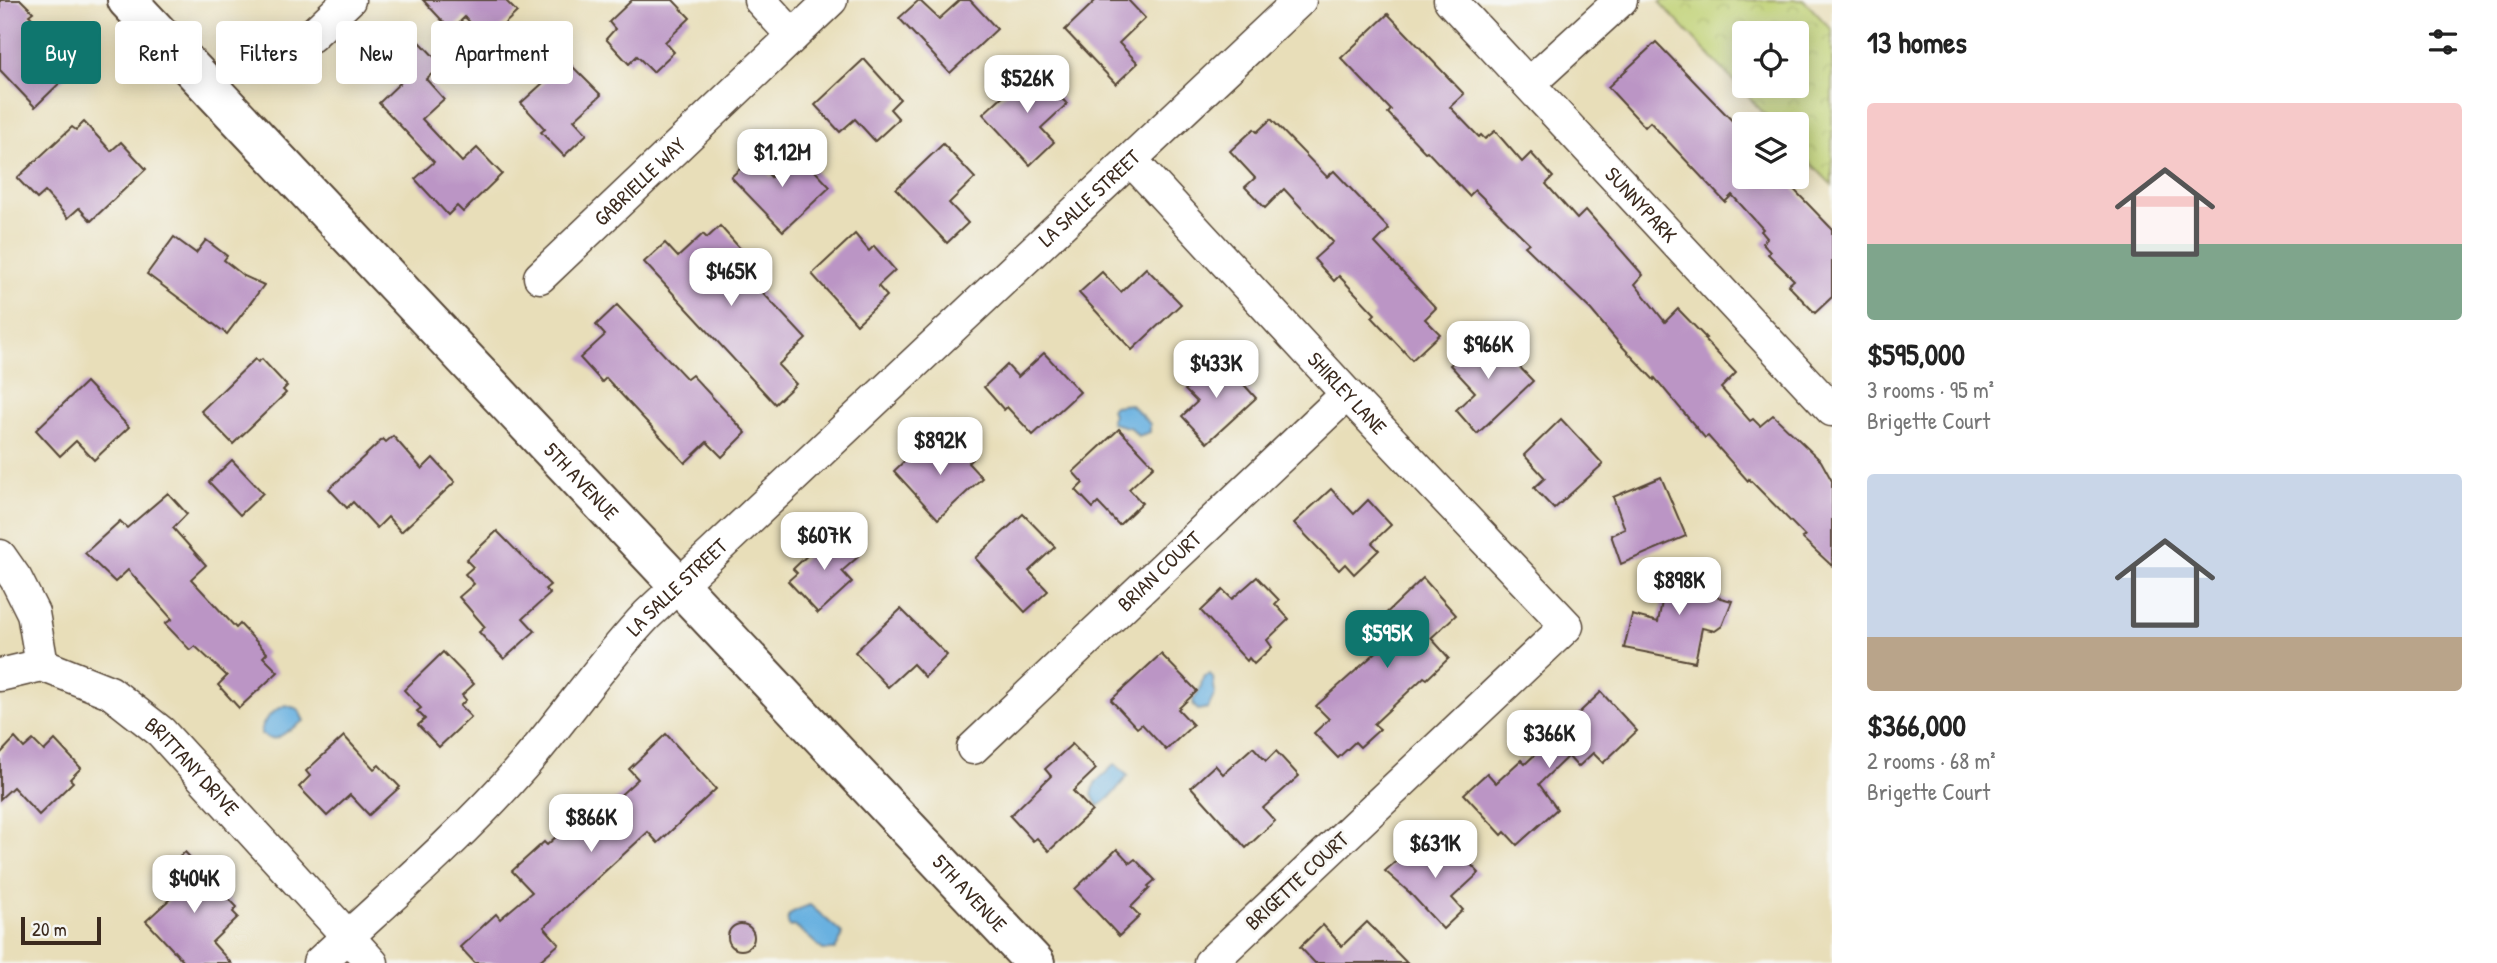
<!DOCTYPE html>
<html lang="en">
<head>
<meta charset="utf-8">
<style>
	:root { --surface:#fff; --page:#f6f6f6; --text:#222; --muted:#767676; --accent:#0f766e }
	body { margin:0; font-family:"Patrick Hand",sans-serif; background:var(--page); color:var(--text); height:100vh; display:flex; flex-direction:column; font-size:26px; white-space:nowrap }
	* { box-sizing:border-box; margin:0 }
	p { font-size:23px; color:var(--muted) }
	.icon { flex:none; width:38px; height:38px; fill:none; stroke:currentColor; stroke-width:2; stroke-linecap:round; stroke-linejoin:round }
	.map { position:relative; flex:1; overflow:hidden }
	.panel { display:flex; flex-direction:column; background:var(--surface); width:665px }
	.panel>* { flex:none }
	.hud { position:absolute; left:21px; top:21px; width:665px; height:63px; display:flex; gap:14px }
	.buttons { position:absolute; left:1732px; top:21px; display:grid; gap:14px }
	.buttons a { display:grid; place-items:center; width:77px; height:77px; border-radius:7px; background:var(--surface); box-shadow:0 4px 18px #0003; font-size:35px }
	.scale { position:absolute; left:21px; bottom:18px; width:80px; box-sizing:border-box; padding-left:7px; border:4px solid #3b2a1e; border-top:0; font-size:19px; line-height:24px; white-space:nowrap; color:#3b2a1e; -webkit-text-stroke:5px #f6f6f2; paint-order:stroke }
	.price { position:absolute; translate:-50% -60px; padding:0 16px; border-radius:14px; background:#fff; color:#222; font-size:23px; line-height:46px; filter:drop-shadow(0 2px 4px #0008) }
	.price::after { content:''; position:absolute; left:50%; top:42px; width:21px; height:16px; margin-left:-10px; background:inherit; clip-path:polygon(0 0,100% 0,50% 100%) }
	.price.current { background:var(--accent); color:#fff }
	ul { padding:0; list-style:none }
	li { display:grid; align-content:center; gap:14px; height:371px; padding:0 35px }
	li span { display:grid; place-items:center; height:217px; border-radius:7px; color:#555 }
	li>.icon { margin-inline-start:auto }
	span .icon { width:126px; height:126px; fill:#fffc; stroke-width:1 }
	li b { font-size:30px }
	h2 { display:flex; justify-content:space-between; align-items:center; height:84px; padding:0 35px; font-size:30px }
	.tag { padding:0 24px; border-radius:7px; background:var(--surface); box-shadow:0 4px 18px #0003; font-size:24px; line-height:63px }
	.tag.current { background:var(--accent); color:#fff }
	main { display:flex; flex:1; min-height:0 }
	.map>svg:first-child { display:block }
	.park { fill:url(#park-crowns); stroke:#7e7e49; stroke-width:2; fill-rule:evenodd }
	.water { fill:#69b1e0; stroke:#526e7f; stroke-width:2 }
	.building { fill:#bb95c5 }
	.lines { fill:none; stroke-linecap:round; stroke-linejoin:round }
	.minor-casing { stroke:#554535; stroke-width:35 }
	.major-casing { stroke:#554535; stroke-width:42 }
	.minor { stroke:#fff; stroke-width:32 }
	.major { stroke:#fff; stroke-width:38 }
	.labels { text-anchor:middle; stroke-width:5; stroke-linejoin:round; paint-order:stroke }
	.street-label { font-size:21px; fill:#3b2a1e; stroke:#f6f6f2 }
</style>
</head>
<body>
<main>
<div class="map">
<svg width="1832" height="963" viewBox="0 0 1832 963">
	<defs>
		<pattern id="park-crowns" width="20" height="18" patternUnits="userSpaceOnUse" patternTransform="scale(1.75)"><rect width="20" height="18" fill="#c0d174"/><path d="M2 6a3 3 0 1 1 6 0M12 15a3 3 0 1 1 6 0" fill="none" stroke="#a6b464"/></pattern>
	</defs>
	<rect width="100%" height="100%" fill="#f6f6f2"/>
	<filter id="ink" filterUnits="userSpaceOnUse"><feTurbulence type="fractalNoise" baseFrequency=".0143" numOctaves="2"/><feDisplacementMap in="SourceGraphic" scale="14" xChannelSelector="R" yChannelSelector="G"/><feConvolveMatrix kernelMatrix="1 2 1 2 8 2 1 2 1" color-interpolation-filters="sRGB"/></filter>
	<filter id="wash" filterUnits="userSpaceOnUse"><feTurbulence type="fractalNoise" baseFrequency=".00686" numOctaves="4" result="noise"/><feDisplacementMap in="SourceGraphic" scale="28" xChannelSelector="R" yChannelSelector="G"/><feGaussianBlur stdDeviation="1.57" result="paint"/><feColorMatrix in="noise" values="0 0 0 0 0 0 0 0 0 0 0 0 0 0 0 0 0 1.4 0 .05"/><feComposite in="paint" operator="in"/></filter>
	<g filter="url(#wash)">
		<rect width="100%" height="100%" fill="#e8deb9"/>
		<path class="park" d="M1663,0H1804L1832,30V185L1797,149V124H1774L1660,3ZM1745,33H1797V86H1745Z"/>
		<g class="water">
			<path d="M1130,404L1150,424V432L1138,436L1131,428L1112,423L1111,419L1113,415L1111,409L1114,406Z"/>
			<path d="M1210,674L1213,678L1215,693L1208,708L1198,710L1194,706L1193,700L1200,690L1203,677Z"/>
			<path d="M286,705L298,709L304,721L277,738L270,739L261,734C261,720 274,710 286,705Z"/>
			<path d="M1115,764L1128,776C1117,787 1112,799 1098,806L1092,795L1095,783Z"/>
			<path d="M810,905L842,933V937L835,950H823C814,942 805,933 794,926L790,927C781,913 799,909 810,905Z"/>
		</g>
		<g id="blocks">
			<g class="building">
				<path d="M0,0H21L33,12L29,15L37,23L36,24L76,67L35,107L0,70Z"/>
				<path d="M423,0H505L517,12L497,31L494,28L484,38L465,17L451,30Z"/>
				<path d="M632,0H673L690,18L665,42L674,52L653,72L637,56L629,64L606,39L615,29L609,22Z"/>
				<path d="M919,0L939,19L960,0H970L997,29L950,73L899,18Z"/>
				<path d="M1096,0H1128L1145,18L1119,43L1138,63L1116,84L1065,30Z"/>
				<path d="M1388,14L1464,94L1450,107L1479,137L1481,135L1485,139L1495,131L1522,162L1531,153L1553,177L1546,184L1577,219L1586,210L1643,275L1635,284L1665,322L1678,309L1706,338L1704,339L1736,373L1721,388L1750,421L1753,419L1760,426L1773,415L1821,461L1832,481V566L1802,538L1805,536L1749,479L1748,481L1708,436L1705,438L1655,378L1654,380L1618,342L1591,310L1525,246L1529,243L1475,190L1469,196L1427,151L1425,152L1388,113L1391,110L1341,58Z"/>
				<path d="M420,42L442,65L426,79L444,99L422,119L462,162L477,148L502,174L463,212L457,206L448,215L415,179L434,162L379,103L402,81L391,69Z"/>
				<path d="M1656,42L1745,134V177H1782L1832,229V297L1815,313L1788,285L1794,280L1768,254L1770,252L1762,243L1767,238L1761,231L1763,229L1732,195L1725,202L1650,122L1645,127L1608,87Z"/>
				<path d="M864,59L900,99L890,109L899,119L875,141L855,119L840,132L815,105Z"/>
				<path d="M567,61L601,95L574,120L587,134L564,156L541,132L545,129L521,103Z"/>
				<path d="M1033,68L1067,104L1041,128L1054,142L1030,165L983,114Z"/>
				<path d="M1271,119L1327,177L1334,171L1389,229L1375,243L1436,308L1425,319L1440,334L1412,360L1372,317L1375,314L1339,276L1334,281L1314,259L1333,242L1284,189L1265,208L1245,187L1255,178L1230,151L1254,129L1257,132Z"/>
				<path d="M84,122L111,151L121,142L146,169L91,221L79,208L68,218L45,192L37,199L17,178L72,127L76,130Z"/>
				<path d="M943,144L975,178L949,203L968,223L947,243L896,189Z"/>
				<path d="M797,152L830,187L783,231L731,177L753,157L771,177Z"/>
				<path d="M720,226L746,255L736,264L806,339L778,365L796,384L775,404L644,262L665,243L678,257L703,234L707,238Z"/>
				<path d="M855,234L869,251L874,246L895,270L878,286L887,296L857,324L812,274Z"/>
				<path d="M174,237L196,253L206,240L227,256L224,260L244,276L264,285L227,334L147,274Z"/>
				<path d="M1146,268L1181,304L1132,350L1079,293L1102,272L1121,292Z"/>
				<path d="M617,305L687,379L692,375L746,433L722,457L707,442L685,463L606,378L602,382L580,358L605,335L596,325Z"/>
				<path d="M1486,332L1533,381L1477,434L1456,410L1475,392L1450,365Z"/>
				<path d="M1044,353L1080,392L1033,435L1007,407L1004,410L984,387L1007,365L1018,377Z"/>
				<path d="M1220,358L1256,398L1207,443L1182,416L1197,402L1185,390Z"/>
				<path d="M255,359L258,362L262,359L287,386L283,390L286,393L233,444L201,411Z"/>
				<path d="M86,382L129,427L94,460L76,441L60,456L36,430Z"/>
				<path d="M1561,419L1603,464L1554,509L1534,488L1545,478L1524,455Z"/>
				<path d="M1119,429L1154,466L1129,489L1142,503L1119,525L1098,503L1093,508L1076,490L1083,483L1073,472Z"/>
				<path d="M393,436L422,469L433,458L455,482L401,532L388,517L377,528L353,502L347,508L329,489L383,439L386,442Z"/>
				<path d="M952,437L972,459L968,463L982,478L938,519L894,471L915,451L924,460L942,443L944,445Z"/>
				<path d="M232,460L263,493L240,515L209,482Z"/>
				<path d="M1661,477L1686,536L1621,564L1611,535L1625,529L1613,497Z"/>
				<path d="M1331,489L1354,514L1368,500L1391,525L1372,543L1379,550L1354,574L1345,564L1339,570L1294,523Z"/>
				<path d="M168,493L187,514L173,528L206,565L191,579L236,628L240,624L267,653L263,657L278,672L239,708L218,685L227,676L195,646L190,650L165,624L172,619L128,570L115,582L85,553L120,521L127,528Z"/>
				<path d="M1023,514L1055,547L1029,571L1048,591L1025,612L975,558Z"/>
				<path d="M497,531L550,585L545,589L550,594L523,618L535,631L504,659L479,632L485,627L459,597L474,584L465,574L473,567L466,560Z"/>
				<path d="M833,531L858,557L842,571L852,582L818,613L788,581L797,573L793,569Z"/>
				<path d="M1670,562L1708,573L1705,594L1732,601L1722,626L1715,631L1702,628L1695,662L1624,648L1632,615L1658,622Z"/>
				<path d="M1257,577L1279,600L1275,604L1289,619L1267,640L1272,647L1254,664L1249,658L1247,661L1201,611L1223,590L1232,599Z"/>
				<path d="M1423,578L1456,615L1431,638L1449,658L1427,679L1424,677L1374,724L1380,729L1360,747L1355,742L1338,758L1314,733L1329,719L1316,706L1390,640L1375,624Z"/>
				<path d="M901,609L947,655L925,677L913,664L888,687L855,652Z"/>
				<path d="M443,652L474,684L462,695L466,700L460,706L471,717L439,747L418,725L425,719L417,711L421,708L404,690Z"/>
				<path d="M1161,654L1197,691L1178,709L1193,725L1166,750L1142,724L1137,728L1111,700Z"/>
				<path d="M1601,692L1637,731L1603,763L1593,753L1578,767L1568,756L1539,784L1557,809L1517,845L1505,832L1502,835L1464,794L1487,773L1496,783L1521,760L1525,764Z"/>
				<path d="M666,734L716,789L658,843L648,832L544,927L559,944L537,963H475L460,947L496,914L500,919L532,892L512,871L544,842L547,845L584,811L593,820L638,779L629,769Z"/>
				<path d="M344,736L374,769L379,765L400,787L369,815L350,795L327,816L299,787L310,776L306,771Z"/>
				<path d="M15,738L24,748L33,740L44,751L55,740L81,768L70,779L73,782L39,815L13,787L0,799V754Z"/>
				<path d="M1072,744L1096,769L1073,791L1092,811L1049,851L1037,838L1033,841L1010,816L1051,776L1045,769Z"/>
				<path d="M1253,747L1266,761L1276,751L1299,776L1263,808L1275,821L1246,848L1191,787L1215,765L1223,774Z"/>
				<path d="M1447,839L1479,873L1452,898L1463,910L1443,929L1410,893L1385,871L1410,849L1422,862Z"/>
				<path d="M1117,849L1130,863L1135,859L1155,880L1148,886L1150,888L1131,907L1140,916L1119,936L1075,889Z"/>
				<path d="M185,852L237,907L233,912L238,917L212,942L231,963H185L146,921L183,887L166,869Z"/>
				<path d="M1367,922L1407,963H1315L1300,947L1323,925L1342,946Z"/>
				<circle cx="741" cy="937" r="13"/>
			</g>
		</g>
	</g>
	<g filter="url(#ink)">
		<use href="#blocks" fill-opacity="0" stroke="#554535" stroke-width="2"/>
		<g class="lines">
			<g class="minor-casing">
				<g id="minor">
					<path d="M760,0L793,36"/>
					<path id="s1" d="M1450,0L1832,410"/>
					<path d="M311,36L349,0"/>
					<path d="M1529,84L1621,0"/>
					<path id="s2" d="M1131,160L1347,394L1567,626L1210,963"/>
					<path id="s3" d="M540,277L831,0"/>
					<path id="s4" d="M0,556L16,579L33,613L42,665L110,692L161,732L372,963"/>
					<path d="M0,675L42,665"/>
					<path id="s5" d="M973,748L1347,394"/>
					<path id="s6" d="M319,963C388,899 460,838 522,767C565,718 601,663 647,615L1300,0"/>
				</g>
			</g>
			<g class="major-casing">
				<g id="major">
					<path id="s7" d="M127,0L1035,963"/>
				</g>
			</g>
			<use href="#minor" class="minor"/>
			<use href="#major" class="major"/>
		</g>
	</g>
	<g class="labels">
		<g class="street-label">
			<text dy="7" stroke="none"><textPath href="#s3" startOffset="138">GABRIELLE WAY</textPath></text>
			<text dy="7" stroke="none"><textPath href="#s6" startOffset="1087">LA SALLE STREET</textPath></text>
			<text dy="7" stroke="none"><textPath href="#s1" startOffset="280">SUNNYPARK</textPath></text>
			<text dy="7" stroke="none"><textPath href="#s2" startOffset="318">SHIRLEY LANE</textPath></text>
			<text dy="7" stroke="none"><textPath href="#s7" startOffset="662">5TH AVENUE</textPath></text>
			<text dy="7" stroke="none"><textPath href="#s5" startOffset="257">BRIAN COURT</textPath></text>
			<text dy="7" stroke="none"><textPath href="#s6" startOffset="520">LA SALLE STREET</textPath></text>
			<text dy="7" stroke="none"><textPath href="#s4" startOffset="303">BRITTANY DRIVE</textPath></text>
			<text transform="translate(1297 881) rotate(-43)" y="7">BRIGETTE COURT</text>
			<text dy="7" stroke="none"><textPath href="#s7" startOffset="1228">5TH AVENUE</textPath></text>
		</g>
	</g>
</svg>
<div class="buttons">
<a><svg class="icon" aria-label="locate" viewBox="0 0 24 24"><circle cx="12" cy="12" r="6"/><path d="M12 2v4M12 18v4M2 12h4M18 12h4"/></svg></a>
<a><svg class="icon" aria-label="layers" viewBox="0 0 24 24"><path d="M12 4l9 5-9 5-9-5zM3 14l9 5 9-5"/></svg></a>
</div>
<div class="scale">20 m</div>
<b class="price" style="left:1027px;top:115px">$526K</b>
<b class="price" style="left:782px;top:189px">$1.12M</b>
<b class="price" style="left:731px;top:308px">$465K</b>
<b class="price" style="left:1488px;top:381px">$966K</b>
<b class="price" style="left:1216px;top:400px">$433K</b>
<b class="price" style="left:940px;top:477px">$892K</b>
<b class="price" style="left:824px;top:572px">$607K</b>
<b class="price" style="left:1679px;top:617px">$898K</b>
<b class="price current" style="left:1387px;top:670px">$595K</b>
<b class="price" style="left:1549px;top:770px">$366K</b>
<b class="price" style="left:591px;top:854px">$866K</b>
<b class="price" style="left:1435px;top:880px">$631K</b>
<b class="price" style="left:194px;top:915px">$404K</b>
<div class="hud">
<a class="tag current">Buy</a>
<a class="tag">Rent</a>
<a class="tag">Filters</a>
<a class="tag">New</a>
<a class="tag">Apartment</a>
</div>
</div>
<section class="panel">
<h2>13 homes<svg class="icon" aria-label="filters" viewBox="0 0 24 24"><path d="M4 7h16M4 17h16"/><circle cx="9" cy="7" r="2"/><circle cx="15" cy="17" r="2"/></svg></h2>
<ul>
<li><span style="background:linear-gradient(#f6c9c9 65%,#7fa58c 0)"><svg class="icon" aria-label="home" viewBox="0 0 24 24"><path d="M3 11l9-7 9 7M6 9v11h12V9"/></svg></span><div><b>$595,000</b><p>3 rooms · 95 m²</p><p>Brigette Court</p></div></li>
<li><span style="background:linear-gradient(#c9d6e8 75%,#b9a48a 0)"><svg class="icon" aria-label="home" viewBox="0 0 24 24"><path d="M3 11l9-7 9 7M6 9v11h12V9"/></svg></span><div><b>$366,000</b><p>2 rooms · 68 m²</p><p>Brigette Court</p></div></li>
</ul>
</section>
</main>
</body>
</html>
